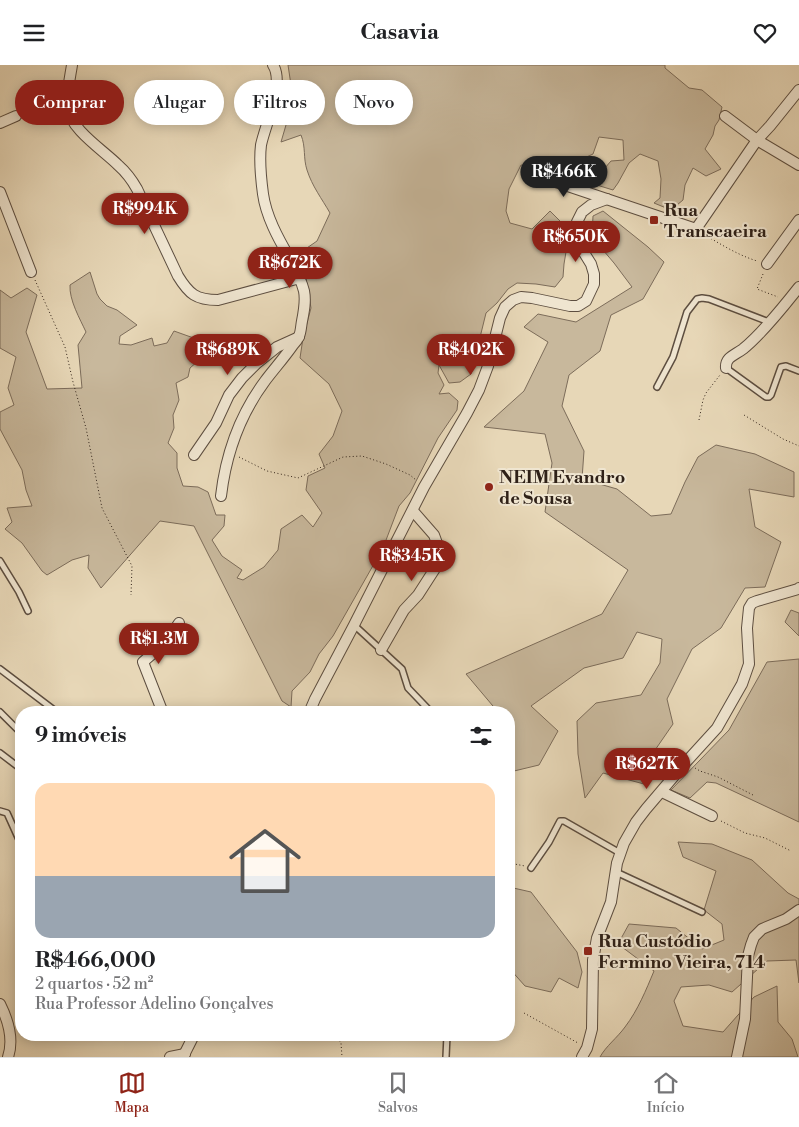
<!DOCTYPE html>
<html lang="pt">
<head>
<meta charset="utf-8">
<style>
	:root { --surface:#fff; --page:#f2f2f2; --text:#202124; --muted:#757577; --line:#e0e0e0; --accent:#8f2418 }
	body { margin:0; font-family:"Libre Bodoni",serif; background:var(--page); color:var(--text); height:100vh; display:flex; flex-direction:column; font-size:19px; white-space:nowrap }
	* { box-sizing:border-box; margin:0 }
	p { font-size:16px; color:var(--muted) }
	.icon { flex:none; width:28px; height:28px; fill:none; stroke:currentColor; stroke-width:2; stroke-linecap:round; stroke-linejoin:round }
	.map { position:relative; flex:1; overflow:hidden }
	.sheet { position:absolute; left:15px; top:641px; width:500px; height:335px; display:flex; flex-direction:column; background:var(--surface); border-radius:20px; box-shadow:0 2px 12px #0003 }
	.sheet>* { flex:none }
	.guide { position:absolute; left:15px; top:15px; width:500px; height:45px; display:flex; gap:10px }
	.price { position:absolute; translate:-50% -42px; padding:0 11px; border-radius:18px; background:var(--accent); color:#fff; font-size:16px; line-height:32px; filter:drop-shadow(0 1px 2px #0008) }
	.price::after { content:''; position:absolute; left:50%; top:30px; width:15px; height:11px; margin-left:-8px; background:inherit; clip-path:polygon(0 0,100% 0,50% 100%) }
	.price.selected { background:#222; color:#fff }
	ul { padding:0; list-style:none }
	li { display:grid; align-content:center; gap:10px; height:265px; padding:0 20px }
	li span { display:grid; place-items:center; height:155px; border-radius:15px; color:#555 }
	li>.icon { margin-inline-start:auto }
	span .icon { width:90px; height:90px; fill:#fffc; stroke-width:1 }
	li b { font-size:21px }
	h2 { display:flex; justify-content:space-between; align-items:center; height:60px; padding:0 20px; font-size:21px }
	.tag { padding:0 18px; border-radius:22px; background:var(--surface); box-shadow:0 2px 12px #0003; font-size:18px; line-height:45px }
	.tag.selected { background:var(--accent); color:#fff }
	header { display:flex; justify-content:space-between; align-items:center; height:65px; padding:0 20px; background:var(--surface); font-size:22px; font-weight:700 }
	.menu { display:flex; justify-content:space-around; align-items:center; height:70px; border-top:1px solid var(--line); background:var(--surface); font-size:14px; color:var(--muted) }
	.menu a { display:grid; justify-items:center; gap:2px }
	.menu .selected { color:var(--accent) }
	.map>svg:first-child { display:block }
	.green { fill:#c8b89c; stroke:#7c6c5a }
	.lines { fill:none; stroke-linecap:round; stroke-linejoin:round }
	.lane-casing { stroke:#5d4e40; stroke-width:8 }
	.street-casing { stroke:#5d4e40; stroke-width:12 }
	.path { stroke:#2f2118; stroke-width:1; stroke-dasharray:1 2.5; stroke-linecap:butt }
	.lane { stroke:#efe5d0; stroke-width:5 }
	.street { stroke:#efe5d0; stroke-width:10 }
	.poi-dot { fill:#8f2418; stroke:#efe5d0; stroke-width:2 }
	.labels { text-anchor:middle; stroke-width:4; stroke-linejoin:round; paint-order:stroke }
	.poi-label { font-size:18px; font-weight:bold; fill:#2f2118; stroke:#efe5d0; text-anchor:start }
</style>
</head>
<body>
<header><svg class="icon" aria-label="menu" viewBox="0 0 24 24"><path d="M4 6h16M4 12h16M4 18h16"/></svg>Casavia<svg class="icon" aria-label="heart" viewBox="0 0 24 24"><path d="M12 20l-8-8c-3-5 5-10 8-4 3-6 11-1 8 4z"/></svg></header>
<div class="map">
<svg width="799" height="992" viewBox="0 0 799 992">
	<rect width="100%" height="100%" fill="#e7d7b7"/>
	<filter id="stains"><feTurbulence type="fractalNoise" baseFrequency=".004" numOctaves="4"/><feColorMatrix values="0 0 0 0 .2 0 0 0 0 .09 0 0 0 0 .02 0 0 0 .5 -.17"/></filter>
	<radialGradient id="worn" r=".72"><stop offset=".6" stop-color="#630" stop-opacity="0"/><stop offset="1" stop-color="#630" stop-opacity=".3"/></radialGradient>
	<g class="green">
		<path d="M288,0H665V3L689,23L702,25L722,42L719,55L715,61L713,70L705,84L721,104L706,111L693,103L685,120L683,135L671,145L654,138L660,133L661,114L658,96L640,89L629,98L618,118L613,125L587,117L584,111L597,112L611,96L624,95L623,75L599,72L593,89L578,96L574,110L521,100L509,124L506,146L510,158L532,164L550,146L561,157L568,175L564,199L563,212L555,222L536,219L517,218L508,224L497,238L486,248L471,309L460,317L449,318L439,300L438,308L444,320L439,329L449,328L458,336L457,345L438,373L410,428L399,441L383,483L333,571L319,589L310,607L292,626L291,642L282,636L194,461L160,456L101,523L88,503L89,490L72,495L47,510L42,506L22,478L5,464L12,457L7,443L32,441L26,425L22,405L0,364V347L14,340L8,323L16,292L0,283V225L11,233L27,223L37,230L26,267L47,324L82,323L78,280L86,267C80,254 69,235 70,220L90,207L97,229L100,234L107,241L117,245L137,260L120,271L119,279L131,280L152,273L154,281L167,278L174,266L202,276L198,296L190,303L188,312L176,318L179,335L173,350L174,363L168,378L177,388V403L183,421L198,422L208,427L216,450H225L224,461L212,475L222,491L242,505L237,513L243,515L264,502L278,485L281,464L302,450L313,462L322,448L306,425L308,411L325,403L319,389L333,371L342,346L329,319L300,293L303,273L311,243L305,207L304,185L317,176L330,148C322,134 312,121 307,105C303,93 306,82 301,70L281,77L291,43V20Z"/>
		<path d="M603,146L648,182L664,197L643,234L611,250L600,286L569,310L562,341L584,386L582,414L617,424L651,451L671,449L685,417L698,392L716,380L755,389L794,407V432L749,424L755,462L781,477L765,522L745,523L721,563L692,584L667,634L673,659L653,688L626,685L636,707L644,719L603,708L585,733L578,689L577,656L596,638L641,630L660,598L662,574L637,567L623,593L584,603L531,641L558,666L539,700L514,706L509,703V648L498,647L466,609L602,549L628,505L545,447L552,398L545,369L484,362L524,326L548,277L524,262L538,249L576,257L632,222L614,198L592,172L593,151Z"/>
		<path d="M791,545L799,548V571L785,557Z"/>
		<path d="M799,594V757L716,718L707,717L690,733L671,725L729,665L767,597Z"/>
		<path d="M678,777L712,779L752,795L788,828L799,834V918L796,895L767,896L732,927L709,920L681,922L674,936L683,961L723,967L754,932L777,921L778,957L792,974L798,992H600C606,981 617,973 625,962C638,945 646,925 654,906L618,879L629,859L676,863L702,884L724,875L722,859L704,845L716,806L683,792Z"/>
		<path d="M509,822L531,827L577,887L582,907L578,923L559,913L551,927L525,921L509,903Z"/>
	</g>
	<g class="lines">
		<g class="lane-casing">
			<g id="lane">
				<path d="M726,303L766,332H769L771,330L781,302L786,301L799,306"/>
				<path d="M657,322L673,292L687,247L697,234L702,233L709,234L769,257"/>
				<path d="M0,496L19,527L28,546"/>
				<path d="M354,560L402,604L408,623L432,648"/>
				<path d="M0,604L58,648"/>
				<path d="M0,647L21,668"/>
				<path d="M0,688L21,704"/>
				<path d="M0,746L7,748L21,779"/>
				<path d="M531,803L549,777L560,756H564L620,788"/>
				<path d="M616,807L702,847"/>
				<path d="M446,992L447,970"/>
			</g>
		</g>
		<g class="street-casing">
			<g id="street">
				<path d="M72,0C70,13 66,29 68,43C70,64 103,85 118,100C126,107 132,115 137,124L178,211C189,229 196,235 218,235L300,213"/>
				<path d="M725,51L757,75L799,100"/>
				<path d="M0,58L16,51"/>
				<path d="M529,108L696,164L757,75L770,61L799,25"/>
				<path d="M0,127L31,207"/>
				<path d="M767,199L799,155"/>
				<path d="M726,303C725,292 735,290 743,284C762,269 784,241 799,222"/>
				<path d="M194,390L216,358L229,330L242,313L257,298L277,282L299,272"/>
				<path d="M221,431C226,388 239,351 265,316C274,304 284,293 293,280C295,278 298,274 299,271C301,267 301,261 302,256C304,246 306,236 304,226C301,214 295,203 289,192C278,173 266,151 263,129C261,114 259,96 261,80C265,60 285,18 273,0"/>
				<path d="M381,585L404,545L418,530L436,502L438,493V481L434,470L413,446"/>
				<path d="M163,648L143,597L167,576L179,558"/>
				<path d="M309,648L315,634L354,560L424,422L467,348L479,325L488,301L500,253L505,242L513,235L521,232L532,233L570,241H578L586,236L594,219V209L591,199L578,178L575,168L577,157L582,147L591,140L607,134"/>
				<path d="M662,727L712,751"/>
				<path d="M0,939C8,955 14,974 8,992"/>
				<path d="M170,992L185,989"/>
				<path d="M183,992L194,970"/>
				<path d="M582,992L587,983L592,964L593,895L597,873L611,837L617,798L624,778L636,757L646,744L686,697L717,663L742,619L749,599L747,563L749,543L752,538L757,536L798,524L799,523"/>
				<path d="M737,992L745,954L748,891L751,880L754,872L762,864L786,854L799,845"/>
			</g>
		</g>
		<g class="path">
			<path d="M705,170C722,180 738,190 757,196"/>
			<path d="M763,209L757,224L778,232"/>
			<path d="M35,215L65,282L73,317L86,363L102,443L132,501L131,530"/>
			<path d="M744,350L783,374L799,381"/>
			<path d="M699,355L703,335L706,328L720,310"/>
			<path d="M239,392L267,406L298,413L343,392L362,391L386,399L410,410L416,415"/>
			<path d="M695,703L700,706L718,712L753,730"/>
			<path d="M721,756L745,768L765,773L791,786"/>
			<path d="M509,798L525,801"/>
			<path d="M524,948L578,978"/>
			<path d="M335,970L341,978L342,992"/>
		</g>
		<use href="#lane" class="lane"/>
		<use href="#street" class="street"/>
	</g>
	<g class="poi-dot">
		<rect x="649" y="150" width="10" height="10" rx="2.5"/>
		<circle cx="489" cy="422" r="5"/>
		<rect x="583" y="881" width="10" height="10" rx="2.5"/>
	</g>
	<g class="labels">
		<g class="poi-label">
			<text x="664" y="151">Rua<tspan x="664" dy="21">Transcaeira</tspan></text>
			<text x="499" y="418">NEIM Evandro<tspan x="499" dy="21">de Sousa</tspan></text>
			<text x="598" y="882">Rua Custódio<tspan x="598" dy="21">Fermino Vieira, 714</tspan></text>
		</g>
	</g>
	<rect width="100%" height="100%" filter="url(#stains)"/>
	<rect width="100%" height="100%" fill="url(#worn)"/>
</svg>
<b class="price selected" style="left:564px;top:133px">R$466K</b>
<b class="price" style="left:145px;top:170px">R$994K</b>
<b class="price" style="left:576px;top:198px">R$650K</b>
<b class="price" style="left:290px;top:224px">R$672K</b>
<b class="price" style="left:228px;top:311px">R$689K</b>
<b class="price" style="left:471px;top:311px">R$402K</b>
<b class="price" style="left:412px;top:517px">R$345K</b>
<b class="price" style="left:159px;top:600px">R$1.3M</b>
<b class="price" style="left:647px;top:725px">R$627K</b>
<div class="guide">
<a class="tag selected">Comprar</a>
<a class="tag">Alugar</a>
<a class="tag">Filtros</a>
<a class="tag">Novo</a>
</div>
<section class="sheet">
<h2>9 imóveis<svg class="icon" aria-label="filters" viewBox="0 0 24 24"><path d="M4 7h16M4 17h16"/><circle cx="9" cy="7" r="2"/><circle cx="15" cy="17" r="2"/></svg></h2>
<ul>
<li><span style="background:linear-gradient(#ffd9b3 60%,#9aa5b1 0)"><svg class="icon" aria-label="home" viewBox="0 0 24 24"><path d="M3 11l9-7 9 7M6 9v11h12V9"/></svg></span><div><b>R$466,000</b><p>2 quartos · 52 m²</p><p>Rua Professor Adelino Gonçalves</p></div></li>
</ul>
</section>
</div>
<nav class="menu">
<a class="selected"><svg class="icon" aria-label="map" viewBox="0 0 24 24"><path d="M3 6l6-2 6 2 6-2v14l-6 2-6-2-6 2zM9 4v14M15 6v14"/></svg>Mapa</a>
<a><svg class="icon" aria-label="saved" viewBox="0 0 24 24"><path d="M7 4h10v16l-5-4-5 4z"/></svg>Salvos</a>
<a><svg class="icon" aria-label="home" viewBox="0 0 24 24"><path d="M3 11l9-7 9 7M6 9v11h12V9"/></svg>Início</a>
</nav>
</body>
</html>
